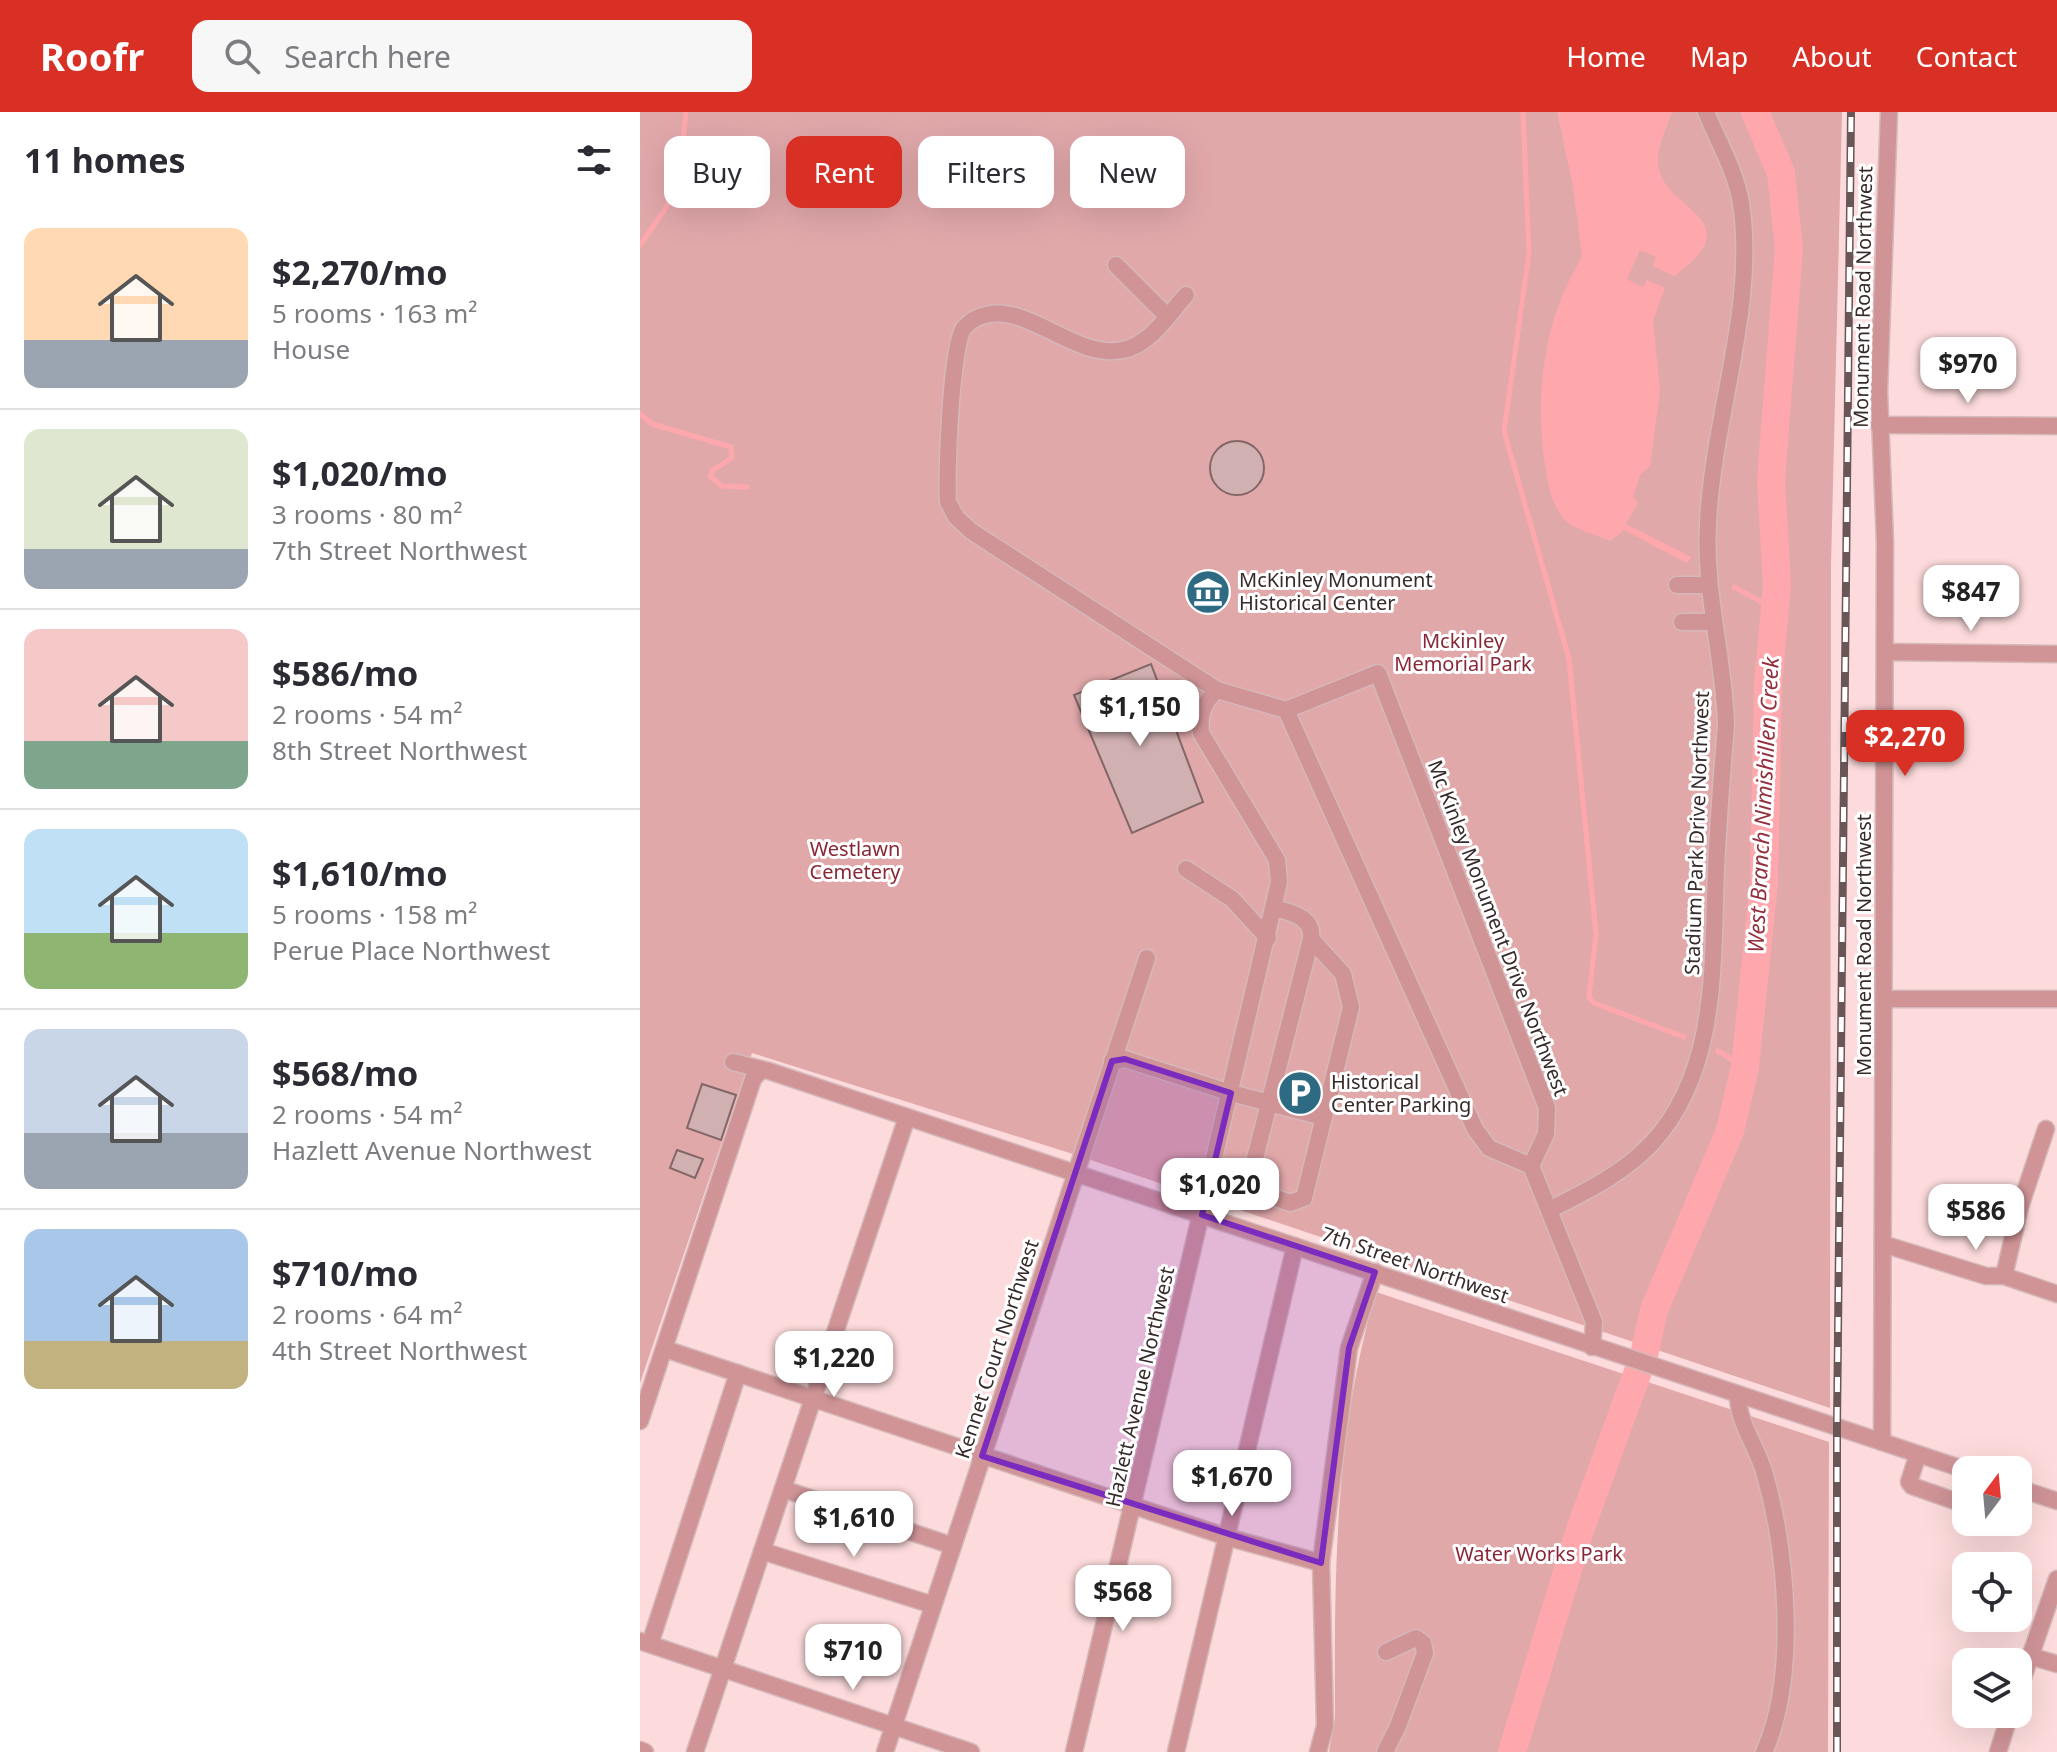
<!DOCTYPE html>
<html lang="en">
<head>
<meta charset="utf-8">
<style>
	:root { --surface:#fff; --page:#f7f7f7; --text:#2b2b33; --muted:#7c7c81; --line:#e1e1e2; --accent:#d93025 }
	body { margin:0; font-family:"Noto Sans",sans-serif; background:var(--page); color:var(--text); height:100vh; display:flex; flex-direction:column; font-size:30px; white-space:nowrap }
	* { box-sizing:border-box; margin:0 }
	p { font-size:26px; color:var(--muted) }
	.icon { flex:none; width:44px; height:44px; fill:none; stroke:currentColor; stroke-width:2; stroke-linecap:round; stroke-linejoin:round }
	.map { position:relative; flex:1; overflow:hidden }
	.drawer { display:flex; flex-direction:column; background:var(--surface); width:640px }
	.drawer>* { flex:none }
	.top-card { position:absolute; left:24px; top:24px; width:760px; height:72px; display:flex; gap:16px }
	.needle { width:52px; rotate:16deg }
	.fabs { position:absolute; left:1312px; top:1344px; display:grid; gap:16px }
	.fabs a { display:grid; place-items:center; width:80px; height:80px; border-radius:16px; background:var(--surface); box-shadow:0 8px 32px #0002; font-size:40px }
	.price { position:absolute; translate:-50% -68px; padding:0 18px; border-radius:16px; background:#fff; color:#222; font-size:26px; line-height:52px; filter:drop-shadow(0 2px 4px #0008) }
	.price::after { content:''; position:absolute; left:50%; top:48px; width:24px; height:18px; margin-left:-12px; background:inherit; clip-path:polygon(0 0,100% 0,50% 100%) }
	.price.selected { background:var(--accent); color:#fff }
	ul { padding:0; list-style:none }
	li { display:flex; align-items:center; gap:24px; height:200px; padding:0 24px }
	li+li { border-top:2px solid var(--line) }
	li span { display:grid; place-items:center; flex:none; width:224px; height:160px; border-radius:16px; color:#555 }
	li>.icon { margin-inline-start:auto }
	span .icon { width:96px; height:96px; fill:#fffc; stroke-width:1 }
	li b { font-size:34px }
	h2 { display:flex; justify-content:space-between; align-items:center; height:96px; padding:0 24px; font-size:34px }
	.tag { padding:0 28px; border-radius:16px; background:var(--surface); box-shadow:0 8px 32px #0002; font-size:28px; line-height:72px }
	.tag.selected { background:var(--accent); color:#fff }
	header { display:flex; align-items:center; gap:48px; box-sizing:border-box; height:112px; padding:0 40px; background:var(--accent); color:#fff }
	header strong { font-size:38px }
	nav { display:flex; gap:44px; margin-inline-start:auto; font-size:28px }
	.search { width:560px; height:72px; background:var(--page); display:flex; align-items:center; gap:20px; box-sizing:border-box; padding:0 28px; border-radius:16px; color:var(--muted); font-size:30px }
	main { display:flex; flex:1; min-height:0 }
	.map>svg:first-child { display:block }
	.green { fill:#e1a8aa }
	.water { fill:#fea8ad }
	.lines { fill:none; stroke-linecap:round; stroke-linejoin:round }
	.stream { stroke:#fea8ad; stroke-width:5 }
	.river { stroke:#fea8ad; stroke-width:28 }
	.building { fill:#d1b0b1; stroke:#836667; stroke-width:2 }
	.minor-casing { stroke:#d5b8b9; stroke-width:19 }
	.minor { stroke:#d09497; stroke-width:16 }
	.rail-casing { stroke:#695758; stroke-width:8 }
	.rail { stroke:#fff; stroke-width:5; stroke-dasharray:15; stroke-linecap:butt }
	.marked { fill:#7b2cbf; fill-opacity:0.2; stroke:#7b2cbf; stroke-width:6; stroke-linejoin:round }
	.labels { text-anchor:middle; stroke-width:6; stroke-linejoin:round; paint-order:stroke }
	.street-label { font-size:20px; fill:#372a2b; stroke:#fff }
	.poi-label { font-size:20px; fill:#372a2b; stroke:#fff; text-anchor:start }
	.park-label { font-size:20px; fill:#892736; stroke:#fff }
	.water-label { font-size:22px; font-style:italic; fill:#92303e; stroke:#fff }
</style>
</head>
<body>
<header>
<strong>Roofr</strong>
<div class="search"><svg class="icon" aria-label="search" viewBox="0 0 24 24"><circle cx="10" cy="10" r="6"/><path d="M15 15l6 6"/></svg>Search here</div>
<nav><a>Home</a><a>Map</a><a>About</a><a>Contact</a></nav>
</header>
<main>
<section class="drawer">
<h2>11 homes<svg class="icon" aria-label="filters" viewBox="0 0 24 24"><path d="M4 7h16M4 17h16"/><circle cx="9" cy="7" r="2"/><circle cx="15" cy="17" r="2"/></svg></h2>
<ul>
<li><span style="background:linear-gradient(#ffd9b3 70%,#9aa5b1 0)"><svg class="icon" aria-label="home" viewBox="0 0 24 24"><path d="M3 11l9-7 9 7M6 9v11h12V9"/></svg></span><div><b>$2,270/mo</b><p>5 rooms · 163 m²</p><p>House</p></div></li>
<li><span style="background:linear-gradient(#dfe7d0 75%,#9aa5b1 0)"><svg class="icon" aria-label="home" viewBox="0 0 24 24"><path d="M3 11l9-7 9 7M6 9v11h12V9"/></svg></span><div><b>$1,020/mo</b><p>3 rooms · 80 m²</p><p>7th Street Northwest</p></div></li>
<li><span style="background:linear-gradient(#f6c9c9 70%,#7fa58c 0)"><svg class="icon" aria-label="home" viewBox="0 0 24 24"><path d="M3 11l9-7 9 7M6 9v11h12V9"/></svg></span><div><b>$586/mo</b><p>2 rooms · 54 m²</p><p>8th Street Northwest</p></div></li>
<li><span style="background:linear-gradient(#bfe0f5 65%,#8fb573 0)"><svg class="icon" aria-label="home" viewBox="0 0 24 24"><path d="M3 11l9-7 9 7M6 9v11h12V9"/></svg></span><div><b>$1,610/mo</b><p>5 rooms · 158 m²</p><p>Perue Place Northwest</p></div></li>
<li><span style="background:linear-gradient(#c9d6e8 65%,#9aa5b1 0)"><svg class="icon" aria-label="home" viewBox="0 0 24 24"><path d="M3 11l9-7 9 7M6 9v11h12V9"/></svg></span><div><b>$568/mo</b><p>2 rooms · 54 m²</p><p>Hazlett Avenue Northwest</p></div></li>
<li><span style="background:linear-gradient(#a9c7e8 70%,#c2b280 0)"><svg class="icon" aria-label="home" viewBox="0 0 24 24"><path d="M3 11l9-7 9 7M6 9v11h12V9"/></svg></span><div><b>$710/mo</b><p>2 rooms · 64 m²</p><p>4th Street Northwest</p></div></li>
</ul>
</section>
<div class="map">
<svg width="1417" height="1640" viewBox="0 0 1417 1640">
	<rect width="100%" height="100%" fill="#fddbdc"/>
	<g class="green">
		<path d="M0,0H1202L1191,455L1190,1296L436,1043L112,941L0,1271Z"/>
		<path d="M736,1180L1189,1330L1188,1640H689L695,1605C694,1461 695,1319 736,1180Z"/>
	</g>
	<path class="water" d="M917,0H1032C1026,19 1013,40 1020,61C1032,99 1110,110 1034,164L1013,154L1016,145L1000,138L987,167L1003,175L1007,168L1025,176L1013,209L1020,279L1010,354L1000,363L993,385L998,391L986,412L1051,445L1047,451L984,418L970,429C958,423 933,417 925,408C911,392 907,369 904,346C895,278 905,205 942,145L933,74Z"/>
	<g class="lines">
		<g class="stream">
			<path d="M883,0L889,141L864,319L929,547L956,822L949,885L954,891L1044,925"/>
			<path d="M0,133L24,99L38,69L46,0"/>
			<path d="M0,302L12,312L91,335L92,346L73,358L70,364L82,374L107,375"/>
			<path d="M1094,475L1135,497"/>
			<path d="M1078,939L1105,955"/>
		</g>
		<path class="river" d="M872,1640L941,1415L1004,1243L1014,1198L1090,1019L1105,955L1124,770L1128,573L1137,473L1131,368L1149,136L1141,61L1115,0"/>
	</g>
	<g class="building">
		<circle cx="597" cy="356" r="27"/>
		<path d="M511,552L563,690L492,721L434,583Z"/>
		<path d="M62,972L96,983L81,1028L47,1016Z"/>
		<path d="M37,1038L63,1047L55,1066L30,1056Z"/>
	</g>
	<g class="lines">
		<g class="minor-casing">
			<g id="minor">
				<path d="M476,153L527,204"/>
				<path d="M546,183C529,202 510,233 483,238C446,246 409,213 375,204C358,199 336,201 324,216C311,232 306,364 308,390L316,405L331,419L577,578"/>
				<path d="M1239,313L1417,314"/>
				<path d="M1037,473H1069"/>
				<path d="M1042,510H1074"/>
				<path d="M1245,540L1417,542"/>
				<path d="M738,561L907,996L906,1022L891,1054L849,1036L835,1017L646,598Z"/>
				<path d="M546,757L592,787L628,826"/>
				<path d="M633,796L639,770L637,748L561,621C559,602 563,591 577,578L646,598"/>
				<path d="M1244,887H1417"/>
				<path d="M472,949L485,947L591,981L683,1005"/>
				<path d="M93,950L129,959L1326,1358"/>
				<path d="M891,1054L954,1210L952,1235"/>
				<path d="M911,1097C947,1079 984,1061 1012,1031C1079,958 1072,851 1076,759C1078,710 1082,661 1086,613C1084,545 1064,480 1068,413C1072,308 1117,195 1101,91C1096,60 1078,29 1066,0"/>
				<path d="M1243,1132L1346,1164H1364L1417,1182"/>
				<path d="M1364,1164L1380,1095L1406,1017"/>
				<path d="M25,1237L587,1425L681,1451"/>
				<path d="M1098,1283C1098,1313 1118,1335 1125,1363C1147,1441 1158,1565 1124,1640"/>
				<path d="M0,1309L113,967L120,959"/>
				<path d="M1242,1330L1245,431L1239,279L1249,0"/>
				<path d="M1278,1342L1269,1370L1272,1374L1315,1389L1320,1386L1326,1368"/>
				<path d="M1378,1376L1417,1389"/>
				<path d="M143,1377L313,1434"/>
				<path d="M122,1439L293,1493"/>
				<path d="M0,1529L331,1640"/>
				<path d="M10,1532L98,1261"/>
				<path d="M1390,1544L1417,1552"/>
				<path d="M1378,1580L1417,1467"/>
				<path d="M0,1638L5,1640"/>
				<path d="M55,1640L267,1005"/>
				<path d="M245,1640L507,846"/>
				<path d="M434,1640L633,796C651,800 674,805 671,827L703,862L711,895L664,1086L650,1091L614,1078L610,1066L671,827"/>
				<path d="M536,1640L655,1134"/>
				<path d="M678,1640L685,1614L681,1451L709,1236L735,1160"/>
				<path d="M745,1640L758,1614L785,1541L783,1531L776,1526L746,1540"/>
				<path d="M1358,1640L1370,1602"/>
			</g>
		</g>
		<use href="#minor" class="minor"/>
		<g class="rail-casing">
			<path id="rail" d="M1197,1640V1315L1211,0"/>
		</g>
		<use href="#rail" class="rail"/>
	</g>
	<path class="marked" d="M485,947L591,981L562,1103L735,1160L709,1236L681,1451L342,1344L472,949Z"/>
	<defs>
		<g id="museum-disc" transform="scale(2.3)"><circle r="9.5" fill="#2e6b82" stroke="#fff"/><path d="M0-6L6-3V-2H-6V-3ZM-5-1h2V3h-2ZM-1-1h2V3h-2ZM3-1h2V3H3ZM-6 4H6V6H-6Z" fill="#fff"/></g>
		<g id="parking-disc" transform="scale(2.3)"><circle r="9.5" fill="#2e6b82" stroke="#fff"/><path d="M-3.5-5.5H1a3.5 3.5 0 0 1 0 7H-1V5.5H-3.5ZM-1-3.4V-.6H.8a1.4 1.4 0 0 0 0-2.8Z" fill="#fff"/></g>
	</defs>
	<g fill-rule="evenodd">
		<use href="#museum-disc" x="568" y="480"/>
		<use href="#parking-disc" x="660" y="981"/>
	</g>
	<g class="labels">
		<g class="street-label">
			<text transform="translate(1223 185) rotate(-89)" y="7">Monument Road Northwest</text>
			<text transform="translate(1057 721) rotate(-88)" y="7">Stadium Park Drive Northwest</text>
			<text transform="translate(858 816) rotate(69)" y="7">Mc Kinley Monument Drive Northwest</text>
			<text transform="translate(1224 833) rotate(-90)" y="7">Monument Road Northwest</text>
			<text transform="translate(775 1153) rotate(19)" y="7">7th Street Northwest</text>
			<text transform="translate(357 1237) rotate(-72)" y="7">Kennet Court Northwest</text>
			<text transform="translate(500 1275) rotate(-77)" y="7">Hazlett Avenue Northwest</text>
		</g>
		<g class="poi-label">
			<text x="599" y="475">McKinley Monument<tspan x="599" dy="23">Historical Center</tspan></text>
			<text x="691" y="977">Historical<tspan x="691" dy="23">Center Parking</tspan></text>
		</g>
		<g class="park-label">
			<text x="823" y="536">Mckinley<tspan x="823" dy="23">Memorial Park</tspan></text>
			<text x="215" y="744">Westlawn<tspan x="215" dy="23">Cemetery</tspan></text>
			<text x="899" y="1449">Water Works Park</text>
		</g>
		<g class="water-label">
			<text transform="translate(1123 693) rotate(-87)" y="8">West Branch Nimishillen Creek</text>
		</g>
	</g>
</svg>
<div class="fabs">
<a><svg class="needle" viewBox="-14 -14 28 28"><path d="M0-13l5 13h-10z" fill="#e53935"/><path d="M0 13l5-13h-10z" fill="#7c7c81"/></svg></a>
<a><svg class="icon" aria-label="locate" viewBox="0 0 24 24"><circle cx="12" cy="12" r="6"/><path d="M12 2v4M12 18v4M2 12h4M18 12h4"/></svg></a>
<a><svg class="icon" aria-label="layers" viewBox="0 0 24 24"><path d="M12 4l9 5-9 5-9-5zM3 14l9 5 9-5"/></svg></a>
</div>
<b class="price" style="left:1328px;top:293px">$970</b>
<b class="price" style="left:1331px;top:521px">$847</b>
<b class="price" style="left:500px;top:636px">$1,150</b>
<b class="price selected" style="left:1265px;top:666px">$2,270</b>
<b class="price" style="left:580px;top:1114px">$1,020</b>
<b class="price" style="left:1336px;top:1140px">$586</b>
<b class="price" style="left:194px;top:1287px">$1,220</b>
<b class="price" style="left:592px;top:1406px">$1,670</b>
<b class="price" style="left:214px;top:1447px">$1,610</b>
<b class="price" style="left:483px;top:1521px">$568</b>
<b class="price" style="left:213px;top:1580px">$710</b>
<div class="top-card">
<a class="tag">Buy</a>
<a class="tag selected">Rent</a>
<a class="tag">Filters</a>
<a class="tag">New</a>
</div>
</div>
</main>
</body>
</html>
